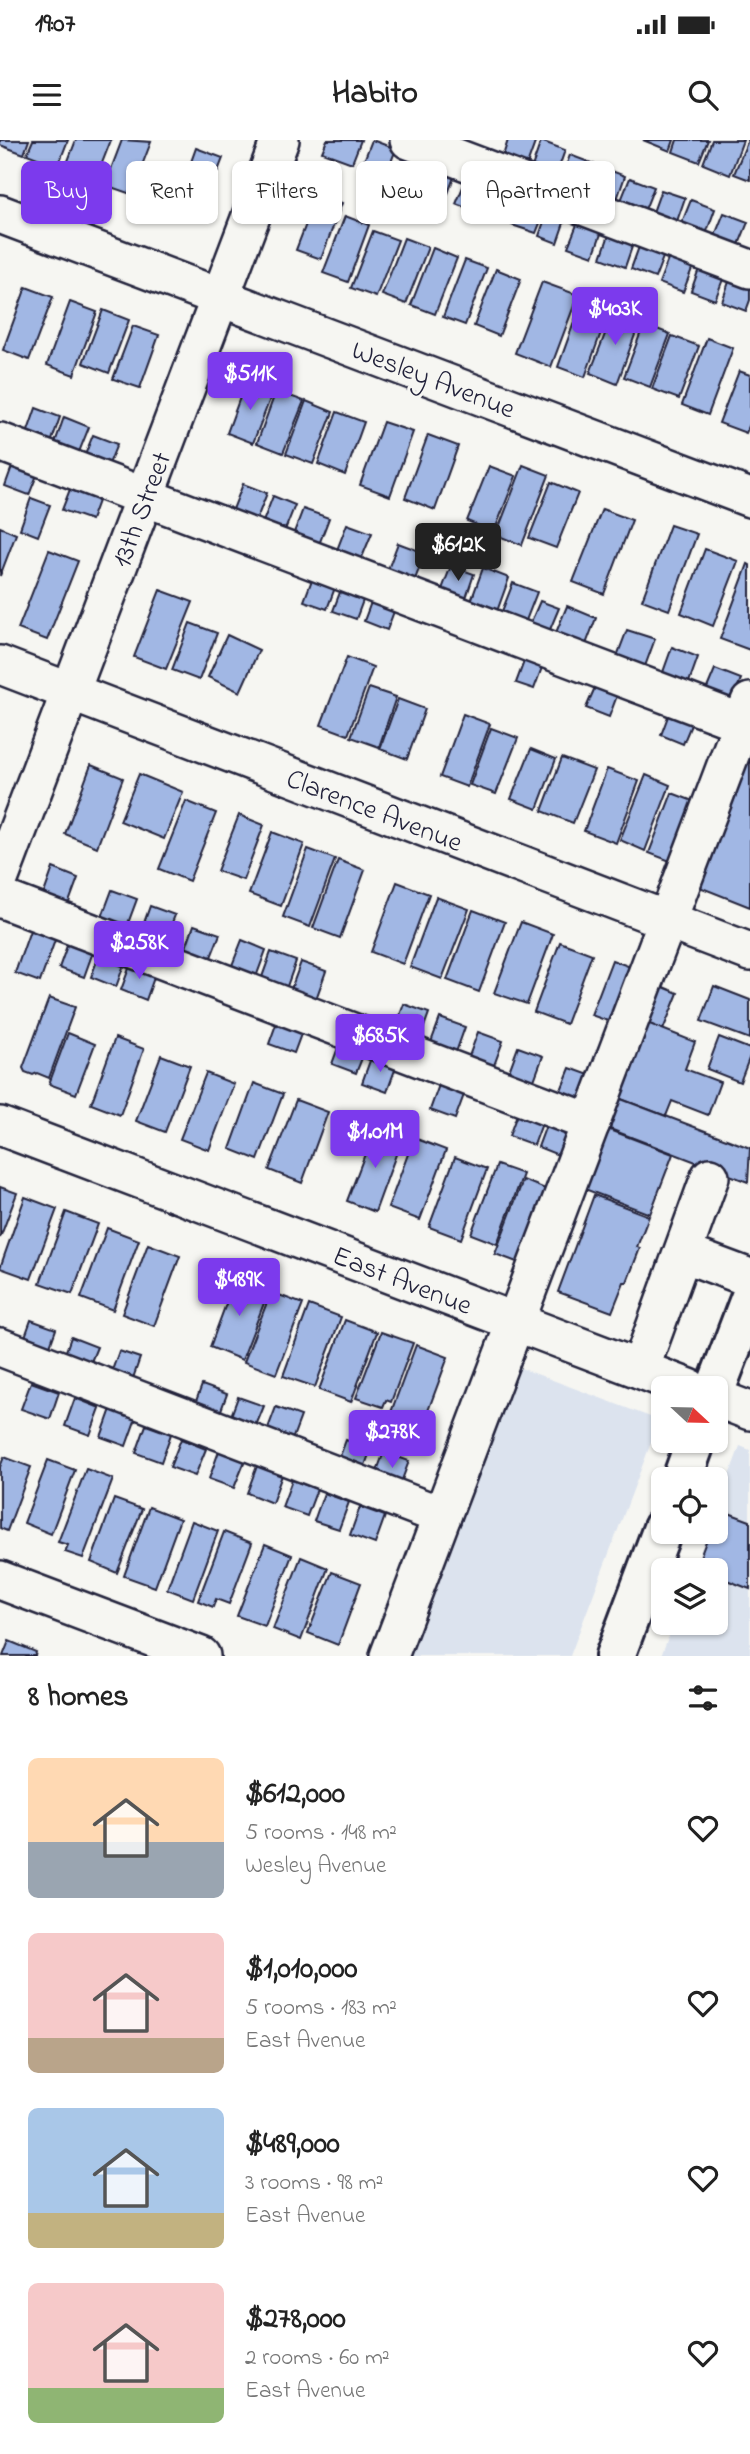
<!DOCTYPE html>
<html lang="en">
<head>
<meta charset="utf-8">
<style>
	:root { --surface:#fff; --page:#f2f2f2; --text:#222; --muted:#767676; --accent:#7c3aed }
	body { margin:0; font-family:"Indie Flower",sans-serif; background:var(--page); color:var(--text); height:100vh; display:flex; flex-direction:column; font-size:26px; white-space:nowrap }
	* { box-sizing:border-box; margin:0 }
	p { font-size:23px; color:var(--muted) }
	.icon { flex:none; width:38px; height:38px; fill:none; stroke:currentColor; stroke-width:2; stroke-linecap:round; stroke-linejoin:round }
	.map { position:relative; height:1516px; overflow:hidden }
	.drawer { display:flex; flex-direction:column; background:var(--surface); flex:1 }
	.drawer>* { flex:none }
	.top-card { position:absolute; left:21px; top:21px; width:709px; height:63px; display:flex; gap:14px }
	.needle { width:46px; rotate:112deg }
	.buttons { position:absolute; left:651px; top:1236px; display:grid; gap:14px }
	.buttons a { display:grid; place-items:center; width:77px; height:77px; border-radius:10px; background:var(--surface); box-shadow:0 2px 5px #0004; font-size:35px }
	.price { position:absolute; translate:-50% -60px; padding:0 16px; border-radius:7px; background:var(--accent); color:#fff; font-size:23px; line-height:46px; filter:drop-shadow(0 2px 4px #0008) }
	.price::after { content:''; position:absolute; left:50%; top:42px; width:21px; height:16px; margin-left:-10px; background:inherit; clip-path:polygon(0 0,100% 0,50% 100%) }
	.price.current { background:#222; color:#fff }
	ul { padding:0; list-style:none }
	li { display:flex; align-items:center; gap:21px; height:175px; padding:0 28px }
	li span { display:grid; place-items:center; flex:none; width:196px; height:140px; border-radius:10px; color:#555 }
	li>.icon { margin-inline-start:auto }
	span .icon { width:84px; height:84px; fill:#fffc; stroke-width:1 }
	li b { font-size:30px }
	h2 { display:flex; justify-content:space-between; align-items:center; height:84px; padding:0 28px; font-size:30px }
	.tag { padding:0 24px; border-radius:10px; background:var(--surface); box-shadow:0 2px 5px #0004; font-size:24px; line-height:63px }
	.tag.current { background:var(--accent); color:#fff }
	.status { display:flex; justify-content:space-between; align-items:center; height:49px; padding:0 35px; background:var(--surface); direction:ltr }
	.status svg { height:19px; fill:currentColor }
	header { display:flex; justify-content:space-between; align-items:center; height:91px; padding:0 28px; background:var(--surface); font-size:32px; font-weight:700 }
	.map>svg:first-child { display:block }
	.built { fill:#dce3ee }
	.building { fill:#a1b7e4; stroke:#22223b; stroke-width:2 }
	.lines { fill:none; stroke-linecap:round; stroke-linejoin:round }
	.minor-casing { stroke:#22223b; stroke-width:42 }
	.major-casing { stroke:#22223b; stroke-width:44 }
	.minor { stroke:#f6f6f2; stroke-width:37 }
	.major { stroke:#f6f6f2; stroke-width:38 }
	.labels { text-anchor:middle; stroke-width:6; stroke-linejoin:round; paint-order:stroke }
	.street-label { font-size:28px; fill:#22223b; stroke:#f6f6f2 }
</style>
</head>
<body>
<div class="status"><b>19:07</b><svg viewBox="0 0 49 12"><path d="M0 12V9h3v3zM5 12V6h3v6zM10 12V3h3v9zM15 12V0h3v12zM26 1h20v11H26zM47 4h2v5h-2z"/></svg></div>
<header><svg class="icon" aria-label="menu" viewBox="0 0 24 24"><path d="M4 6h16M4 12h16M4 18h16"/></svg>Habito<svg class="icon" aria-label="search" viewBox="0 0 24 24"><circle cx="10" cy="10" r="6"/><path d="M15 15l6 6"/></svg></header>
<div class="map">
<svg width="750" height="1516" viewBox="0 0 750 1516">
	<rect width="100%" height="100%" fill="#f6f6f2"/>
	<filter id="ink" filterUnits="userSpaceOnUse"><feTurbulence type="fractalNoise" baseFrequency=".0143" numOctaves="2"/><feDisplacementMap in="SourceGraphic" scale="14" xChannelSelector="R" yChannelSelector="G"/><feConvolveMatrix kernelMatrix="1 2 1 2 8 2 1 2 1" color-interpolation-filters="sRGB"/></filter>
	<g filter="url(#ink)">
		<g class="built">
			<path d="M510,1224L653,1278L657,1287L570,1516H400Z"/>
			<path d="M740,1306L750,1310V1516H661L674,1482H716V1430H694L708,1391H716V1371Z"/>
		</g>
		<g class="building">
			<path d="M0,0H29L24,14L0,5Z"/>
			<path d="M33,0H68L58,26L27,14Z"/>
			<path d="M76,0H111L95,41L65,29Z"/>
			<path d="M122,0L151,2L131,54L105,45Z"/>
			<path d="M327,0H361L352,23L322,12Z"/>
			<path d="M372,0L396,9L384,40L360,31Z"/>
			<path d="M508,0H536L527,25L503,16Z"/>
			<path d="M643,0H674L670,11Z"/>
			<path d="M677,0H708L699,22L673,12Z"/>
			<path d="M712,0H743L730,35L703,24Z"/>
			<path d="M748,0H750V40L734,34Z"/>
			<path d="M541,1L565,10L556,36L532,27Z"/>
			<path d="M196,8L223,18L203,70L177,61Z"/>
			<path d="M570,15L594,24L585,49L561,40Z"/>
			<path d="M431,25L455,34L446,59L421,50Z"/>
			<path d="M601,27L625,36L616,62L591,53Z"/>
			<path d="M467,37L485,44L474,71L456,64Z"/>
			<path d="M630,38L654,47L644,72L620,63Z"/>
			<path d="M494,49L518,57L509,83L484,74Z"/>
			<path d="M661,50L685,58L676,84L652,75Z"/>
			<path d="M318,53L342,63L321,119L296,110Z"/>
			<path d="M521,59L546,68L536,93L512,85Z"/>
			<path d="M691,60L715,69L706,94L681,85Z"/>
			<path d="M548,70L566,77L557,103L539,96Z"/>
			<path d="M724,73L748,82L738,107L714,98Z"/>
			<path d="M345,76L369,85L348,142L323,133Z"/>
			<path d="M578,82L602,91L593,116L568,107Z"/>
			<path d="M373,91L398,100L376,157L351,148Z"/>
			<path d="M610,92L634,101L625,127L601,118Z"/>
			<path d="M404,98L428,107L406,164L382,155Z"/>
			<path d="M640,104L665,112L655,138L631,129Z"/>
			<path d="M433,108L457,118L435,174L411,165Z"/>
			<path d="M669,117L693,126L683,152L659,143Z"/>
			<path d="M465,120L487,128L465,185L443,177Z"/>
			<path d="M700,126L725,134L715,160L691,151Z"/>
			<path d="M496,129L521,139L499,196L474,186Z"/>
			<path d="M731,136L750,143V160L746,171L722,162Z"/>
			<path d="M542,142L578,155L551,227L515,213Z"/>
			<path d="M26,147L53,157L29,220L3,210Z"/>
			<path d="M70,162L97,172L74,235L47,225Z"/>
			<path d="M103,170L129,180L109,233L83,223Z"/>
			<path d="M614,171L640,181L617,244L590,233Z"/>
			<path d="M577,174L604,184L585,237L558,227Z"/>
			<path d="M644,184L670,194L650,247L624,237Z"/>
			<path d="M133,186L159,195L140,248L113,239Z"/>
			<path d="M672,196L699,206L679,259L652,249Z"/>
			<path d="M707,198L733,208L708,275L682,265Z"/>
			<path d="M739,231L750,235V284L746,293L719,283Z"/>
			<path d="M246,241L273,251L253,303L227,293Z"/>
			<path d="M276,251L304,261L283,313L257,303Z"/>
			<path d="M306,261L333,272L313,324L286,314Z"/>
			<path d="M36,268L60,277L51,303L27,294Z"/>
			<path d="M337,272L364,282L345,335L318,324Z"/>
			<path d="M64,277L89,287L79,312L55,303Z"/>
			<path d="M383,282L413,292L390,356L360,345Z"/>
			<path d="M93,295L117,304L107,329L83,320Z"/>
			<path d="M428,295L458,306L435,370L405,358Z"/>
			<path d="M14,321L39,330L29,355L5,346Z"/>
			<path d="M523,325L549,335L522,405L496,395Z"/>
			<path d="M489,326L516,336L494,392L467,381Z"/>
			<path d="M74,339L102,350L91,380L62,370Z"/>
			<path d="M551,342L578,353L556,408L529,398Z"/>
			<path d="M243,344L267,353L256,381L232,372Z"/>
			<path d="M273,356L295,365L285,390L263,382Z"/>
			<path d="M31,358L50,365L38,396L20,389Z"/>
			<path d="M303,369L329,378L318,407L292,398Z"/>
			<path d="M602,369L632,380L604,454L573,442Z"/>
			<path d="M347,384L372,393L361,420L337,410Z"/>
			<path d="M670,385L697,394L669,470L642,460Z"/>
			<path d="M0,387L16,394L0,436Z"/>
			<path d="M398,403L425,413L414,442L387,432Z"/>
			<path d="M705,409L738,421L713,486L681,473Z"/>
			<path d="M49,410L78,421L47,500L18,489Z"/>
			<path d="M748,424L750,425V510L720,499Z"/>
			<path d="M451,426L474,434L465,461L441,452Z"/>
			<path d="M483,428L509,438L496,474L470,464Z"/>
			<path d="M313,437L336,445L327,469L304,461Z"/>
			<path d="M513,443L537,452L525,483L501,474Z"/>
			<path d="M342,447L365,455L356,479L333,471Z"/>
			<path d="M160,450L193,462L166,529L134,517Z"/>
			<path d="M373,457L396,466L387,490L364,481Z"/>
			<path d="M540,461L559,468L549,492L530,484Z"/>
			<path d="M567,466L596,478L585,507L555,495Z"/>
			<path d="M190,483L217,493L199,540L172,530Z"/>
			<path d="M627,490L655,499L644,529L616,519Z"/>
			<path d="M227,495L259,510L240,552L208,537Z"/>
			<path d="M672,507L698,517L688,545L662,535Z"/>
			<path d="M526,516L544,522L534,549L516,543Z"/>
			<path d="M347,517L373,527L348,595L321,585Z"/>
			<path d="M715,529L741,539L731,563L705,553Z"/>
			<path d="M596,545L618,553L609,577L586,568Z"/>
			<path d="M369,548L396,557L379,607L351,597Z"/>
			<path d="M398,559L425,569L407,619L380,609Z"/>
			<path d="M670,571L693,580L683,604L661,595Z"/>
			<path d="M463,574L490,584L467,647L440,637Z"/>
			<path d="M491,588L518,598L496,654L470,645Z"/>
			<path d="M750,605V767L697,746Z"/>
			<path d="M531,609L556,619L537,669L511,659Z"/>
			<path d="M562,618L594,630L573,683L542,671Z"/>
			<path d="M91,625L123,638L97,707L65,694Z"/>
			<path d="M607,629L639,641L616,703L584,691Z"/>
			<path d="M139,634L183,652L164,699L120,681Z"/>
			<path d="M646,635L670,645L645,711L620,700Z"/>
			<path d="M672,653L701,664L678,724L649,713Z"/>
			<path d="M186,661L216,673L189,741L159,729Z"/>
			<path d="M239,675L264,685L243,740L217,731Z"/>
			<path d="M272,692L304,704L281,766L249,754Z"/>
			<path d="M308,709L335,719L310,787L283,777Z"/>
			<path d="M338,720L365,730L340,798L313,788Z"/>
			<path d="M53,728L78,738L68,765L43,756Z"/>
			<path d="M397,742L429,754L403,824L371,812Z"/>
			<path d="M112,750L137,759L127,786L102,777Z"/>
			<path d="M436,757L469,769L442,839L410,827Z"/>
			<path d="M150,766L175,775L164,803L140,794Z"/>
			<path d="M473,770L505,782L479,852L447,840Z"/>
			<path d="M34,779L59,789L40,842L15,833Z"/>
			<path d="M521,782L553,794L527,864L494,853Z"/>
			<path d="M194,785L220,794L209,822L184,813Z"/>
			<path d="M69,800L94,809L84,837L59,828Z"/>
			<path d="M242,800L266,810L256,837L231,828Z"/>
			<path d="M560,802L592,814L566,884L534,872Z"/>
			<path d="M101,810L126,819L116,847L91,837Z"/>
			<path d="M271,812L296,821L286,849L261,840Z"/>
			<path d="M612,820L636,829L616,884L591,875Z"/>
			<path d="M301,822L326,831L316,859L291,849Z"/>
			<path d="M131,823L156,832L146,860L121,850Z"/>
			<path d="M656,844L678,853L663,890L642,881Z"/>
			<path d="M714,846L750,860V899L701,881Z"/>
			<path d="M49,858L75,867L49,938L37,933L33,935L25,932L23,928Z"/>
			<path d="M404,864L429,873L419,901L394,891Z"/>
			<path d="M279,876L304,886L294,913L269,904Z"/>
			<path d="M440,878L465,887L455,915L430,905Z"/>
			<path d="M642,881L695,902L685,929L720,942L708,975L672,961L666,976L613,956Z"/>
			<path d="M478,892L503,901L493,928L468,919Z"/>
			<path d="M68,893L95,904L76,954L49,944Z"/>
			<path d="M342,897L367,906L356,933L332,924Z"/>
			<path d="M719,897L750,909V916L740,942L707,929Z"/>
			<path d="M115,898L144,909L120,975L91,964Z"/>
			<path d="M518,907L543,916L533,943L508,934Z"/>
			<path d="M161,915L190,926L165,992L136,981Z"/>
			<path d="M372,915L397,924L387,952L362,943Z"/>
			<path d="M570,928L595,937L584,964L559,955Z"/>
			<path d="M206,933L234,944L209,1010L180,999Z"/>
			<path d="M440,942L465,952L455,979L430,970Z"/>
			<path d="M254,943L283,954L258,1020L230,1009Z"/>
			<path d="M613,956L750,1008L748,1042L602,986Z"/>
			<path d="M296,960L328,972L302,1043L269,1030Z"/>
			<path d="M519,969L544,978L534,1005L509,996Z"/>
			<path d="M548,980L573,989L563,1017L538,1007Z"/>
			<path d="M375,988L402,998L375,1072L347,1061Z"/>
			<path d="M605,988L673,1014L650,1074L582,1048Z"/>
			<path d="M414,998L446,1010L420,1080L388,1068Z"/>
			<path d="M455,1017L487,1029L461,1099L429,1087Z"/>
			<path d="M497,1025L523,1034L497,1104L471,1094Z"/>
			<path d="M523,1040L553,1052L525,1125L495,1114Z"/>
			<path d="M0,1047L17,1053L0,1098Z"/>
			<path d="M594,1055L649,1076L637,1107L640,1108L627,1142H624L612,1172L558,1152Z"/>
			<path d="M25,1057L57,1069L31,1139L0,1128Z"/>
			<path d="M66,1072L98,1084L72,1154L40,1143Z"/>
			<path d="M107,1088L139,1100L113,1170L81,1158Z"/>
			<path d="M148,1104L180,1116L154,1186L122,1174Z"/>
			<path d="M236,1137L269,1150L242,1220L210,1207Z"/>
			<path d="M271,1152L303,1164L276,1234L244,1222Z"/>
			<path d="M309,1165L341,1177L315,1247L283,1236Z"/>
			<path d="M31,1180L56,1189L46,1217L21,1208Z"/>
			<path d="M345,1180L377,1192L351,1262L319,1250Z"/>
			<path d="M381,1192L413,1203L391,1262L386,1260L383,1267L356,1258Z"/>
			<path d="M71,1197L97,1207L86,1234L61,1225Z"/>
			<path d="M416,1205L448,1217L422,1287L390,1275Z"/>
			<path d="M119,1211L140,1218L130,1247L109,1239Z"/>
			<path d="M31,1242L59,1252L50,1279L21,1269Z"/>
			<path d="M202,1245L227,1254L217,1281L192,1272Z"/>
			<path d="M238,1257L264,1266L253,1293L228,1284Z"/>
			<path d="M75,1258L100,1268L90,1295L65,1286Z"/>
			<path d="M276,1267L301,1276L289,1308L264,1299Z"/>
			<path d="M111,1269L136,1278L126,1306L101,1297Z"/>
			<path d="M146,1285L171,1294L161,1322L136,1313Z"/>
			<path d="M181,1299L206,1309L195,1336L170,1327Z"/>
			<path d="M346,1300L371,1309L361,1336L336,1327Z"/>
			<path d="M219,1311L245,1321L234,1348L209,1339Z"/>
			<path d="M384,1312L409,1321L399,1348L374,1339Z"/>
			<path d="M4,1317L31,1327L7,1391L0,1388V1327Z"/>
			<path d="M48,1320L75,1330L51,1394L24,1383Z"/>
			<path d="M257,1326L282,1335L272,1363L247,1353Z"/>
			<path d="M86,1329L113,1339L83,1418L65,1412L68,1405L58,1402Z"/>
			<path d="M292,1340L317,1349L307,1376L282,1367Z"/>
			<path d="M324,1353L349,1362L339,1389L314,1381Z"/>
			<path d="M114,1359L142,1369L117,1433L91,1422Z"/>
			<path d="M149,1367L180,1379L155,1447L124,1436Z"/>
			<path d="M360,1367L385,1376L375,1404L350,1395Z"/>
			<path d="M718,1369L750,1381V1449L716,1436V1430L696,1428L710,1391H716V1376Z"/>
			<path d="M192,1381L218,1391L193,1459L167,1449Z"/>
			<path d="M224,1392L252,1403L229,1464L216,1459L213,1467L198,1461Z"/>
			<path d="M265,1404L292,1415L265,1486L237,1476Z"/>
			<path d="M301,1417L328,1428L301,1500L273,1489Z"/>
			<path d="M332,1432L361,1443L338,1505L308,1493Z"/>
			<path d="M9,1501L36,1512L35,1516H3Z"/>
		</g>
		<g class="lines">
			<g class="minor-casing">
				<g id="minor">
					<path d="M409,0L750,129"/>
					<path d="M0,74L750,358"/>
					<path d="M0,302L742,583"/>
					<path d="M0,525L750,812"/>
					<path d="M0,737L280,0"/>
					<path d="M0,758L591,983"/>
					<path d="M0,986L689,1248"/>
					<path d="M683,1113L750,1138"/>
					<path d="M0,1207L442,1376"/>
					<path d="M640,1229L710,1037"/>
					<path d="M716,1258L750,1271"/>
					<path d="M0,1440L201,1516"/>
					<path d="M389,1516L750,562"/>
				</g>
			</g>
			<g class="major-casing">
				<g id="major">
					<path d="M716,1248L750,1159"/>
					<path d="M682,1339L696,1300"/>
					<path d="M615,1516L663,1388"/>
				</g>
			</g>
			<use href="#minor" class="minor"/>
			<use href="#major" class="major"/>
		</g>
	</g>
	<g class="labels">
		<g class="street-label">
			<text transform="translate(434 238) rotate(21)" y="10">Wesley Avenue</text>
			<text transform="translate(140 369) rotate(-69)" y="10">13th Street</text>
			<text transform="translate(375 669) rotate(21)" y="10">Clarence Avenue</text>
			<text transform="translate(403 1139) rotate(21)" y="10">East Avenue</text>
		</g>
	</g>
</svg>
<div class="buttons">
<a><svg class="needle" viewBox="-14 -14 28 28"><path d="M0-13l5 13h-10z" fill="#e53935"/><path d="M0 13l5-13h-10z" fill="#767676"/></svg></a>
<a><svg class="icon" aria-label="locate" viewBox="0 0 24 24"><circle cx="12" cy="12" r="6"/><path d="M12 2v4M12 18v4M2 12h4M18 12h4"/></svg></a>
<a><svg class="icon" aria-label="layers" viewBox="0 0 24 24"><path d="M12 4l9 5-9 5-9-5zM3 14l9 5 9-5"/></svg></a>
</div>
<b class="price" style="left:615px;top:207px">$403K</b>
<b class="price" style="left:250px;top:272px">$511K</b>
<b class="price current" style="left:458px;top:443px">$612K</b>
<b class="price" style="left:139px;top:841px">$258K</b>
<b class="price" style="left:380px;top:934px">$685K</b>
<b class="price" style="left:375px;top:1030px">$1.01M</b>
<b class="price" style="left:239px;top:1178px">$489K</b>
<b class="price" style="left:392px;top:1330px">$278K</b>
<div class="top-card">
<a class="tag current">Buy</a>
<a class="tag">Rent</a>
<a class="tag">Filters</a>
<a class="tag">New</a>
<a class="tag">Apartment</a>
</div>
</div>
<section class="drawer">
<h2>8 homes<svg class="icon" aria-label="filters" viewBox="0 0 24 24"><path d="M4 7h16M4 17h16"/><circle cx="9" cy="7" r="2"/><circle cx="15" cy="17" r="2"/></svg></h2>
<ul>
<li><span style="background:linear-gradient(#ffd9b3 60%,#9aa5b1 0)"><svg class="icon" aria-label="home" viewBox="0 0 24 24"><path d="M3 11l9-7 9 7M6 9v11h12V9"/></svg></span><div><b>$612,000</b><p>5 rooms · 148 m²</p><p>Wesley Avenue</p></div><svg class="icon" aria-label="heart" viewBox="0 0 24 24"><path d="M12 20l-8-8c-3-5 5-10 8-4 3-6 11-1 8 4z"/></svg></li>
<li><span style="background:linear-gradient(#f6c9c9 75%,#b9a48a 0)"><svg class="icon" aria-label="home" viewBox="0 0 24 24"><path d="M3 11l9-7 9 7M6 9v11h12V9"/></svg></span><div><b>$1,010,000</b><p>5 rooms · 183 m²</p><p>East Avenue</p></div><svg class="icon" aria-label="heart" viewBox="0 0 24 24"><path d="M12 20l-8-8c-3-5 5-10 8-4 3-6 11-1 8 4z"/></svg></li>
<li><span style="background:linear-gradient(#a9c7e8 75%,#c2b280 0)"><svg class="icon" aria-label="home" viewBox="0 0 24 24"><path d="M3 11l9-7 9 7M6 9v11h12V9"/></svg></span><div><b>$489,000</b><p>3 rooms · 98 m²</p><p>East Avenue</p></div><svg class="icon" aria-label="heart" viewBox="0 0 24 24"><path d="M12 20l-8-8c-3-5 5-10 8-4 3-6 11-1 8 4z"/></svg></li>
<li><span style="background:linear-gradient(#f6c9c9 75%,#8fb573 0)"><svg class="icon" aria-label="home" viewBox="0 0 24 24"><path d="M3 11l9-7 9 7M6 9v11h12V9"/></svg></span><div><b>$278,000</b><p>2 rooms · 60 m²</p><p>East Avenue</p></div><svg class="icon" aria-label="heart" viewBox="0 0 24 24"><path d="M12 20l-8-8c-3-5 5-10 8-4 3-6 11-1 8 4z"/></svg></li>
</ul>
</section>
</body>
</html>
